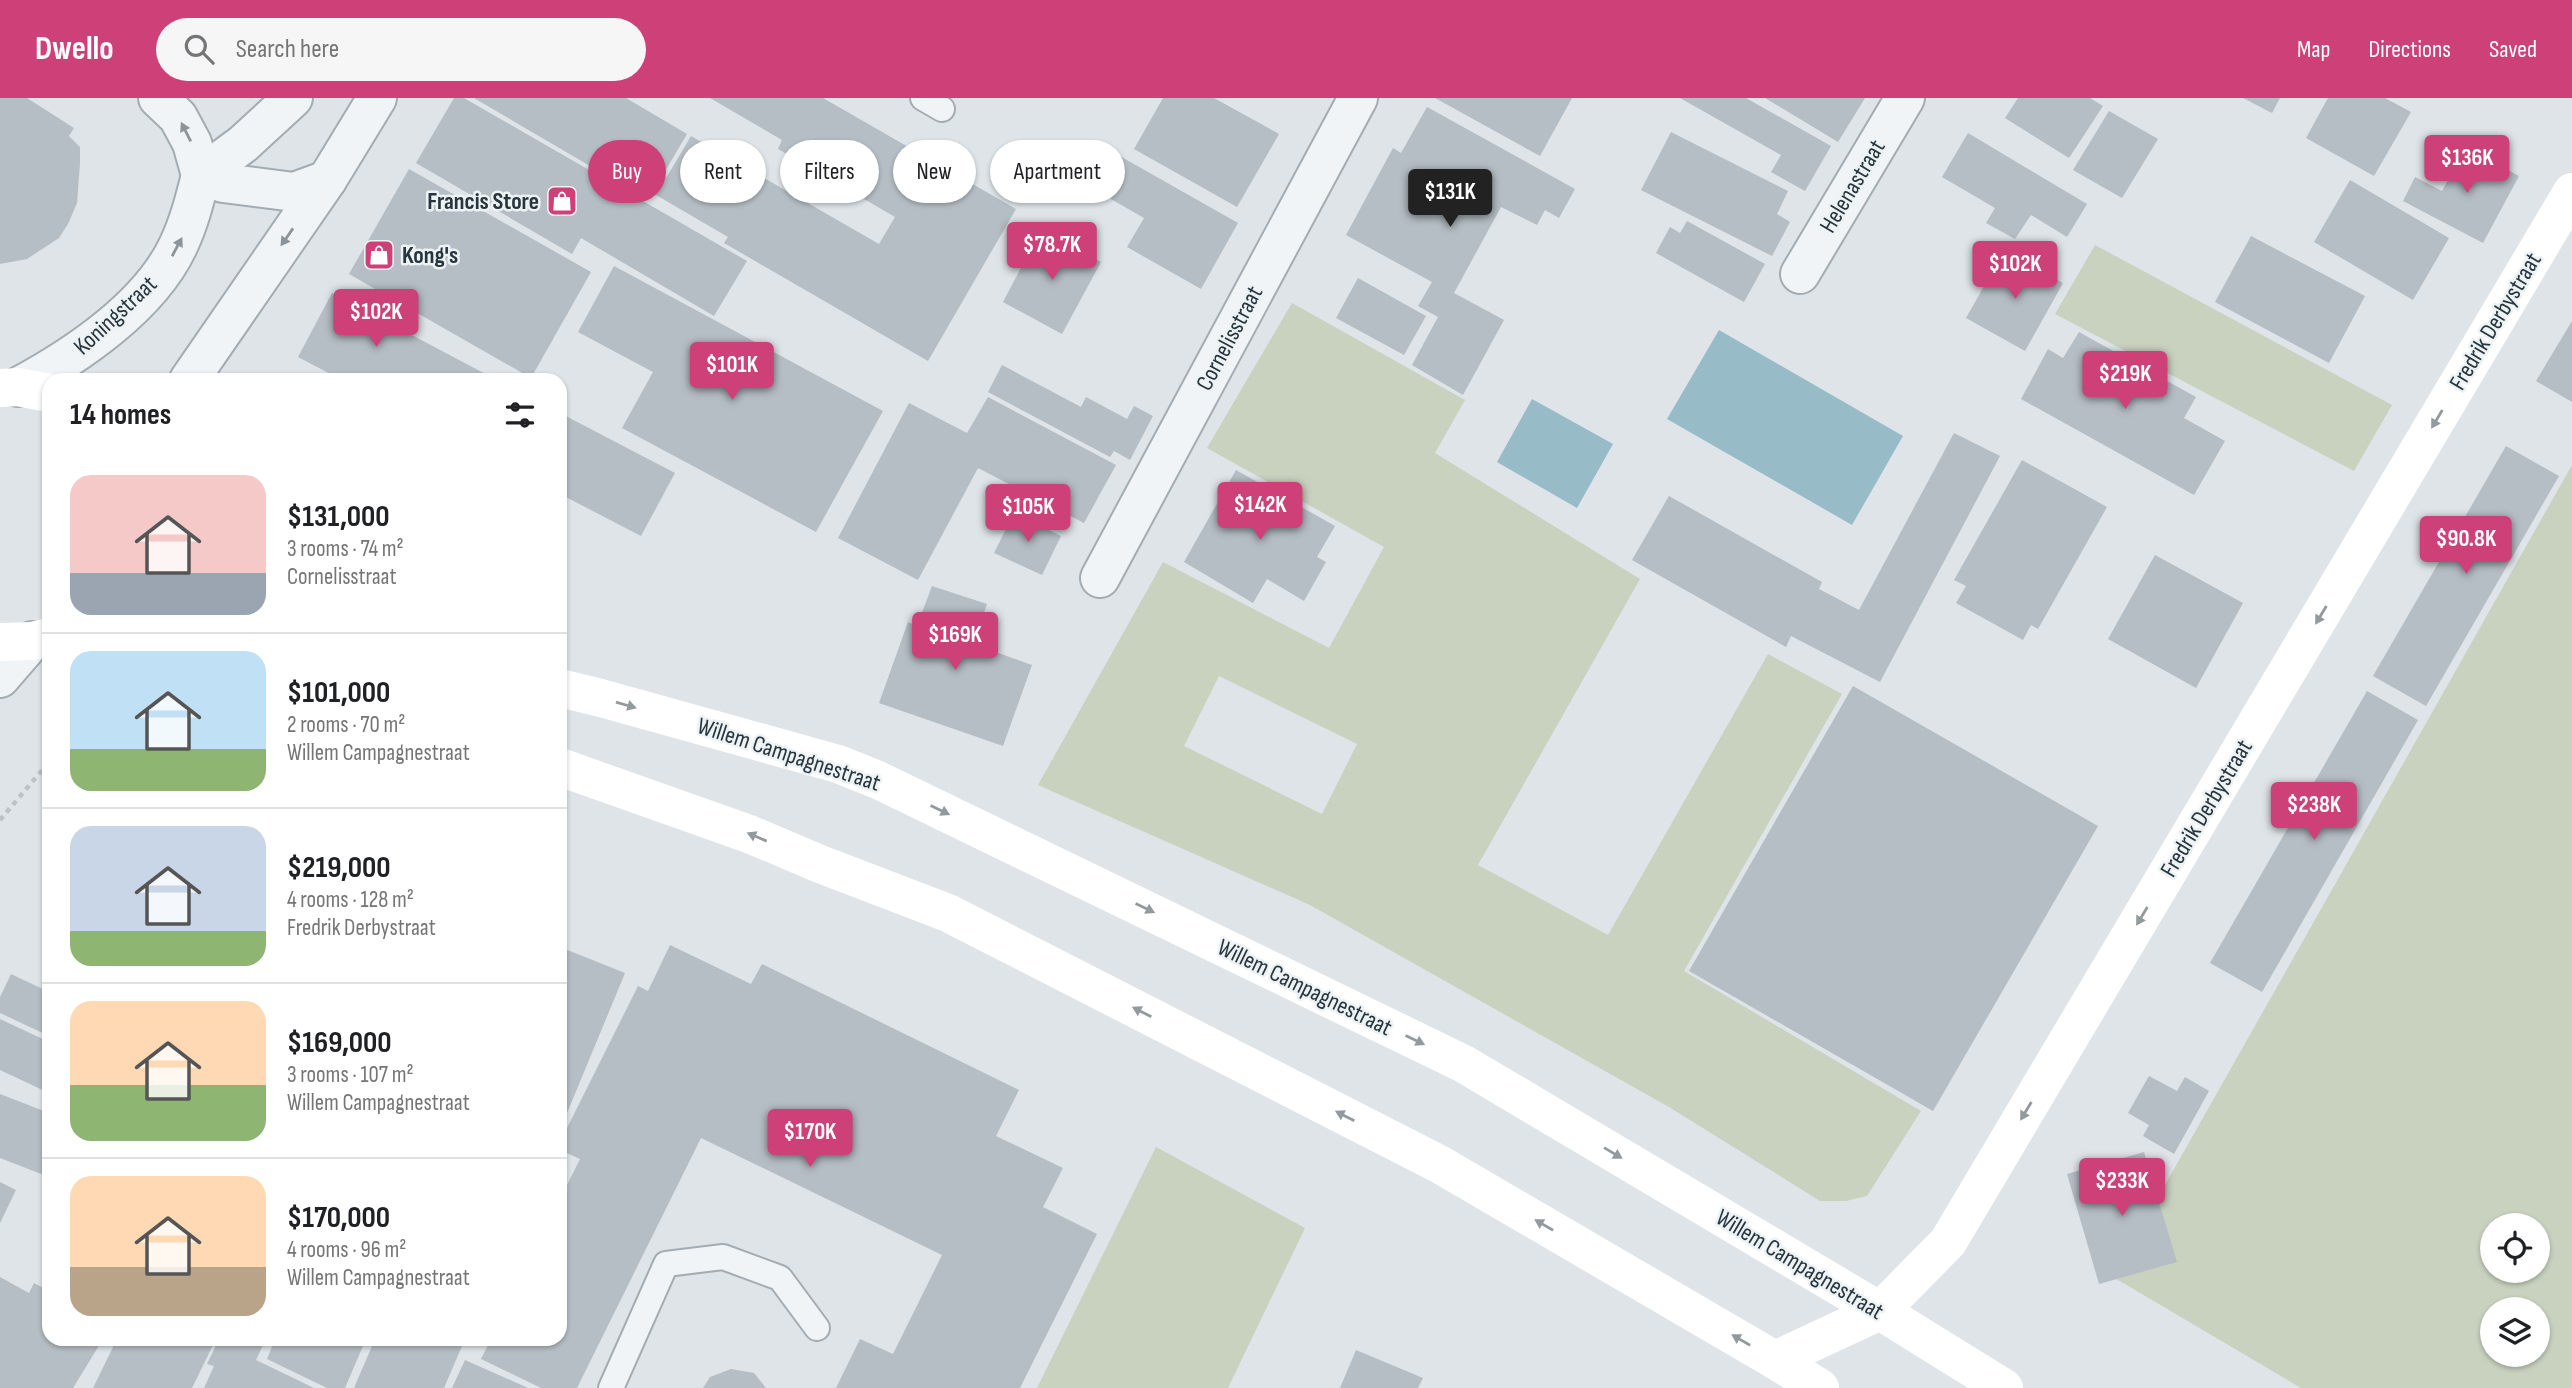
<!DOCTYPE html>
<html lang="en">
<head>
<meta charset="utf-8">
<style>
	:root { --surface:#fff; --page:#f6f6f6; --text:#202124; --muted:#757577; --line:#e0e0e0; --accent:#ce4178 }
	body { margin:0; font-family:"Sofia Sans Condensed",sans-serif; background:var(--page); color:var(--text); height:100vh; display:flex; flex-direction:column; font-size:26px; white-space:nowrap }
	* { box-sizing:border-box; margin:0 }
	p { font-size:23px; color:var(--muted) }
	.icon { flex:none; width:38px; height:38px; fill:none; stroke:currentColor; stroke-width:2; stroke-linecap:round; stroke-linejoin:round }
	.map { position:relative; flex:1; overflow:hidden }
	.drawer { position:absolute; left:42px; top:275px; width:525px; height:973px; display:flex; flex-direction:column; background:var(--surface); border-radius:21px; box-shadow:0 2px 5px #0004 }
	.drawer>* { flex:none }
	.hud { position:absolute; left:588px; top:42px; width:665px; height:63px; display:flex; gap:14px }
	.buttons { position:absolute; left:2480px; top:1115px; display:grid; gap:14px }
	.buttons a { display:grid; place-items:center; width:70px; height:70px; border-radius:50%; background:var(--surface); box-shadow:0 2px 5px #0004; font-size:35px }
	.price { position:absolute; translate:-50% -60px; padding:0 16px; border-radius:7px; background:var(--accent); color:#fff; font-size:23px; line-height:46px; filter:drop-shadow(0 2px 4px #0008) }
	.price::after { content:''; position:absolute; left:50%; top:42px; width:21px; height:16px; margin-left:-10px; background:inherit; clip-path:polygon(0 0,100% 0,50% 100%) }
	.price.current { background:#222; color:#fff }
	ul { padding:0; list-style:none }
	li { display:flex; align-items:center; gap:21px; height:175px; padding:0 28px }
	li+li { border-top:2px solid var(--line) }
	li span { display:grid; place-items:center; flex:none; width:196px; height:140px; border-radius:21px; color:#555 }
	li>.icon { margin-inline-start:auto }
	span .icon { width:84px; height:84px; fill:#fffc; stroke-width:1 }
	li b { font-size:30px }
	h2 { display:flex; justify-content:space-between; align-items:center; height:84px; padding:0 28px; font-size:30px }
	.chip { padding:0 24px; border-radius:32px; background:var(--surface); box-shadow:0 2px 5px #0004; font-size:24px; line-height:63px }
	.chip.current { background:var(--accent); color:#fff }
	header { display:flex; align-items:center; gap:42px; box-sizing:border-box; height:98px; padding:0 35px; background:var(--accent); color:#fff }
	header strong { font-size:33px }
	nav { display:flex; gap:38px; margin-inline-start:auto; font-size:24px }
	.search { width:490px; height:63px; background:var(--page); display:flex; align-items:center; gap:18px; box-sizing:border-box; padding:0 24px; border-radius:38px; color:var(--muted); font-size:26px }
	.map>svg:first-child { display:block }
	.green { fill:#c8d2bf; fill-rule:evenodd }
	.water { fill:#98bbc8 }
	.building { fill:#b5bec4 }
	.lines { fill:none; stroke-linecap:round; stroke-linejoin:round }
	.service-casing { stroke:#a3acb2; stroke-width:28 }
	.minor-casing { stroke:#a3acb2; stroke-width:42 }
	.tertiary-casing { stroke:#a3acb2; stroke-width:42 }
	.path { stroke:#bcc2c6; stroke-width:4.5; stroke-dasharray:5 5; stroke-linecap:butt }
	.service { stroke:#f1f4f6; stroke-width:24 }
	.minor { stroke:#f1f4f6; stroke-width:38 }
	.tertiary { stroke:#f1f4f6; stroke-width:38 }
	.secondary { stroke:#fff; stroke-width:38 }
	.oneway { fill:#8c949a }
	.oneway2 { fill:#939a9e }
	.labels { text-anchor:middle; stroke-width:5; stroke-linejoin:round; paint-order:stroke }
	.street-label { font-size:24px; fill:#27353e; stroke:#edf3f5 }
	.poi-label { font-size:24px; font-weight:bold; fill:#27353e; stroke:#edf3f5; text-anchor:end }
</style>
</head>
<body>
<header>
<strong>Dwello</strong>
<div class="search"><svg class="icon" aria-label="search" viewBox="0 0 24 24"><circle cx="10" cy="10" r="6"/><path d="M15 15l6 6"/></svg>Search here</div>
<nav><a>Map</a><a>Directions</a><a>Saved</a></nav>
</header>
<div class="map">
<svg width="2572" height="1290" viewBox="0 0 2572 1290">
	<rect width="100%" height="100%" fill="#dee4e8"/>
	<g class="green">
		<path d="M2095,147L2392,307L2354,373L2055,216Z"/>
		<path d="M1292,205L1465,302L1435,355L1640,481L1478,767L1608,837L1768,556L1842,596L1684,873L1921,1013L1867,1098L1846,1103H1820L1669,1009L1310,807L1038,687L1163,464L1329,550L1384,449L1207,350ZM1219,578L1357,646L1322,716L1184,648Z"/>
		<path d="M2572,367V1290H2301L2113,1179ZM2492,1127H2538V1172H2492ZM2492,1211H2538V1256H2492Z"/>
		<path d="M1156,1049L1305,1130L1228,1290H1037Z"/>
	</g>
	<g class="water">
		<path d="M1719,232L1903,338L1852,427L1667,321Z"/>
		<path d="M1532,301L1613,346L1577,410L1497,364Z"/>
	</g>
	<g class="building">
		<path d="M0,0H27L74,30L69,38L80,49V65L77,105L68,126L59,140L27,161L0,166Z"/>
		<path d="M454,0H464L747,163L714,218L581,140L572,156L416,65Z"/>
		<path d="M474,0H626L687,36L648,102Z"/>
		<path d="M710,0H823L1016,111L928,263L724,145L728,139L656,97L691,38L879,146L895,119L778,51L782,42Z"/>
		<path d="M1163,0H1214L1279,36L1237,109L1134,51Z"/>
		<path d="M1435,0H1572L1540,58Z"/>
		<path d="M1680,0H1746L1831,48L1805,93L1771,74L1781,57Z"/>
		<path d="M1765,0H1865L1838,44Z"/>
		<path d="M2018,0H2090L2103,8L2069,60L2005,20Z"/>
		<path d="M2243,0H2280L2272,15Z"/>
		<path d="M2328,0H2385L2411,14L2374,78L2306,40Z"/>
		<path d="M1427,9L1575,91L1559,120L1545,112L1537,127L1501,109L1454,195L1504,222L1463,297L1412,267L1438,219L1418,208L1432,184L1346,137L1393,50L1401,55Z"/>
		<path d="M2109,13L2158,41L2122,100L2073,72Z"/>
		<path d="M1671,34L1788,93L1777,116L1790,124L1772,158L1641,92Z"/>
		<path d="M1968,35L2087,106L2067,139L2031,117L2015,141L1986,125L1995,110L1942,79Z"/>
		<path d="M2466,49L2519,78L2483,145L2403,103L2415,79L2442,93Z"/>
		<path d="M1118,57L1238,125L1201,191L1127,149L1144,120L1097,93Z"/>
		<path d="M409,71L591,174L531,280L349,176Z"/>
		<path d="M2350,82L2449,140L2413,202L2314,144Z"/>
		<path d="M1687,123L1765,166L1744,204L1656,155L1670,129L1680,135Z"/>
		<path d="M1041,132L1101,164L1062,236L1003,204Z"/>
		<path d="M2251,138L2365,198L2329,265L2215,204Z"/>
		<path d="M2004,153L2063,185L2025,253L1966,220Z"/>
		<path d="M614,168L883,313L816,434L622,330L653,274L578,234Z"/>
		<path d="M1358,180L1426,218L1404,257L1336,220Z"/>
		<path d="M332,195L497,282H342L298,259Z"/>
		<path d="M2572,223V304L2536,283Z"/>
		<path d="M2079,234L2196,299L2184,320L2225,343L2194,397L2021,301L2048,251L2063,260Z"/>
		<path d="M1002,267L1081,309L1086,299L1127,321L1134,308L1153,318L1130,362L1114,353L1110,359L988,294Z"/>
		<path d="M988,299L1116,367L1084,425L978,370L918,482L838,440L909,305L967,335Z"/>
		<path d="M560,315L675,375L641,438L560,396Z"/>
		<path d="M1954,335L2000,358L1880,584L1791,538L1786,549L1632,462L1669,398L1822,484L1819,491L1859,512Z"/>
		<path d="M2506,348L2559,378L2426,608L2373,578Z"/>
		<path d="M2022,362L2107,409L2038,531L2031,527L2023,542L1956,505L1966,488L1954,482Z"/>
		<path d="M1236,372L1335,428L1317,459L1326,464L1304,503L1267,481L1253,505L1184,464Z"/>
		<path d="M1014,415L1061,438L1042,477L994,455Z"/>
		<path d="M2155,457L2243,505L2196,590L2108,541Z"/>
		<path d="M932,488L987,506L973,546L1032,567L1003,648L879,605L908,524L917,528Z"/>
		<path d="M1853,588L2098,728L1933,1013L1689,873Z"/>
		<path d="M2367,593L2418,622L2262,894L2210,865Z"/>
		<path d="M670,847L751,886L762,866L1019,992L996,1038L1063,1070L1043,1109L1097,1136L1020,1290H836L860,1241L893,1256L942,1157L701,1040L577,1290H541L481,1261L491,1241H560V1101L580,1061L560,1052V1044L638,888L648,893Z"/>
		<path d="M560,849L625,875L560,1032Z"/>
		<path d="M11,876L49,894V938L0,915V899Z"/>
		<path d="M0,921L49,944V995L0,972Z"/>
		<path d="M2149,978L2177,993L2185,979L2209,993L2174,1056L2143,1038L2149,1027L2128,1015Z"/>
		<path d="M0,996L49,1015V1079L0,1060Z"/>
		<path d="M2144,1054L2177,1164L2099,1186L2067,1076Z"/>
		<path d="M0,1084L16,1092L0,1125Z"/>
		<path d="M0,1179L29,1195L34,1185L49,1193V1241H103L73,1290H0Z"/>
		<path d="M117,1241H216L192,1290H93Z"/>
		<path d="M219,1241H261L265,1243L256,1262L314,1290H204L214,1268L207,1266Z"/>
		<path d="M275,1241H366L345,1290H327L267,1261Z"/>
		<path d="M375,1241H465L444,1290H354Z"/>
		<path d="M1356,1252L1423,1280L1418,1290H1340Z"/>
		<path d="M465,1262L528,1290H452Z"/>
		<path d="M731,1271L754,1275L766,1290H703L710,1279Z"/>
	</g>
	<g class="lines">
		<g class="service-casing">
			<g id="service">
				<path d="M923,0L942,11"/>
				<path d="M611,1290L666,1166L723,1159L780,1180L817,1230"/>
			</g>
		</g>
		<g class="minor-casing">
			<g id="minor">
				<path d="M158,0L178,19L192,45L201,77L223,85L294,94L327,82"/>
				<path d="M1800,176L1905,0"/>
				<path d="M189,282L327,82L377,0"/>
				<path d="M18,289C76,258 149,209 178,148C189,125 195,101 201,77L243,46L293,0"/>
				<path d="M1100,480L1358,0"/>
			</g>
		</g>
		<g class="tertiary-casing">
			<path id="tertiary" d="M0,580L32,543"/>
		</g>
		<path class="path" d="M0,722L49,664"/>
		<use href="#service" class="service"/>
		<use href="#minor" class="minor"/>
		<use href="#tertiary" class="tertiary"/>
		<g class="secondary">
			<path d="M0,290L18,289L49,295"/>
			<path d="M0,544L32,543L49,539"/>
			<path d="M560,590L601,600L838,666L878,682L1464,966L1880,1213L2004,1290"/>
			<path d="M560,669L749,736L820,766L948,815L1439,1066L1775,1262L1820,1290"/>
			<path d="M1775,1262L1880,1213L1948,1144L2572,94"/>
		</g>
	</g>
	<defs><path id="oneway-solid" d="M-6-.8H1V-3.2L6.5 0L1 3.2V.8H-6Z" transform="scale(1.75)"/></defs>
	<g class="oneway">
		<use href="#oneway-solid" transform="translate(186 34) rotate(-117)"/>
		<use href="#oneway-solid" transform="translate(287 139) rotate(125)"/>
		<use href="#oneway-solid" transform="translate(177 149) rotate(-62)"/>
	</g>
	<g class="oneway2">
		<use href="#oneway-solid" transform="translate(2437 321) rotate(121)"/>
		<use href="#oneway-solid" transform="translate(2321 517) rotate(121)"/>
		<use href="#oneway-solid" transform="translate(626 607) rotate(16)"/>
		<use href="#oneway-solid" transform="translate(940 712) rotate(26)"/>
		<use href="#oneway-solid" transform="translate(757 739) rotate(-157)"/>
		<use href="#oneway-solid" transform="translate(1145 810) rotate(26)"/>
		<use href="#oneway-solid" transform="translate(2142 818) rotate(121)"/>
		<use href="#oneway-solid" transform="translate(1142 914) rotate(-153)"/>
		<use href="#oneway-solid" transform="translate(1415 942) rotate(26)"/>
		<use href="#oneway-solid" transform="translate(2026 1013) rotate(121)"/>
		<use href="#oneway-solid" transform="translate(1345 1018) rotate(-153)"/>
		<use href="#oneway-solid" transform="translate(1613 1055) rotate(31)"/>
		<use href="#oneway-solid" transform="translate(1544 1127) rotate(-150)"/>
		<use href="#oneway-solid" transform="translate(1741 1242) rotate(-150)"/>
	</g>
	<defs>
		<g id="shop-square" transform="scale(1.575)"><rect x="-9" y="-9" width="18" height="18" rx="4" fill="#ce4178" stroke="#edf3f5"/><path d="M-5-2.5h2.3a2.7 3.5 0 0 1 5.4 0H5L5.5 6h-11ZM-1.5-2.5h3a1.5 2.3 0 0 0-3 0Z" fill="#fff"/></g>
	</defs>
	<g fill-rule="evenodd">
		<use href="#shop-square" x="562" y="103"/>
		<use href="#shop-square" x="379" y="157"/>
	</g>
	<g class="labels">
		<g class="street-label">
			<text transform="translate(1852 88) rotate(-59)" y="8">Helenastraat</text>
			<text transform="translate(115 217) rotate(-43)" y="8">Koningstraat</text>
			<text transform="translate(2495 223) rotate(-59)" y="8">Fredrik Derbystraat</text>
			<text transform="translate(1229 240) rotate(-62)" y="8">Cornelisstraat</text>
			<text transform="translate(789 656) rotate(18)" y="8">Willem Campagnestraat</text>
			<text transform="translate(2206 710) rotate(-59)" y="8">Fredrik Derbystraat</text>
			<text transform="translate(1305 889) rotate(26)" y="8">Willem Campagnestraat</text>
			<text transform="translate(1800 1166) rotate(31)" y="8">Willem Campagnestraat</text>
		</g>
		<g class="poi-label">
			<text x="539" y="111">Francis Store</text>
			<text x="402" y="165" text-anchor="start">Kong's</text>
		</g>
	</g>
</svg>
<div class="buttons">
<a><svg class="icon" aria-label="locate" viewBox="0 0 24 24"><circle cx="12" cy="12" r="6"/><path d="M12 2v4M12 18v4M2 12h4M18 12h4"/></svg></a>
<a><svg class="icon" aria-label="layers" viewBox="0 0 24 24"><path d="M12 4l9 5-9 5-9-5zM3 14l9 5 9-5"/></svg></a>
</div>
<b class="price" style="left:2467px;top:97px">$136K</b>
<b class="price current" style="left:1450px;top:131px">$131K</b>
<b class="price" style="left:1052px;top:184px">$78.7K</b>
<b class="price" style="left:2015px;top:203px">$102K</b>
<b class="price" style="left:376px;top:251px">$102K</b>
<b class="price" style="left:732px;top:304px">$101K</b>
<b class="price" style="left:2125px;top:313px">$219K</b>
<b class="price" style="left:1260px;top:444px">$142K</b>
<b class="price" style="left:1028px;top:446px">$105K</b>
<b class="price" style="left:2466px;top:478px">$90.8K</b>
<b class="price" style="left:955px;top:574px">$169K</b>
<b class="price" style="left:2314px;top:744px">$238K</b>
<b class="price" style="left:810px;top:1071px">$170K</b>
<b class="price" style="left:2122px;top:1120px">$233K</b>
<div class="hud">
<a class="chip current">Buy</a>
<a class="chip">Rent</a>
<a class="chip">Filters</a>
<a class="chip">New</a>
<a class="chip">Apartment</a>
</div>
<section class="drawer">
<h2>14 homes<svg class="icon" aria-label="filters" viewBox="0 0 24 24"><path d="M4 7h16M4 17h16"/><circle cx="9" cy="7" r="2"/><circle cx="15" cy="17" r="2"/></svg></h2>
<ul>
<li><span style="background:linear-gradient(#f6c9c9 70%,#9aa5b1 0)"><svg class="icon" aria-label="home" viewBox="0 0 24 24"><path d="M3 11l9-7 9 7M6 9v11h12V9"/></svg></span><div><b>$131,000</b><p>3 rooms · 74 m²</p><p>Cornelisstraat</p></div></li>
<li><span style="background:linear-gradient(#bfe0f5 70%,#8fb573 0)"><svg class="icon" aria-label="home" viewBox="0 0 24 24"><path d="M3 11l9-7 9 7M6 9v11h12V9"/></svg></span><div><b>$101,000</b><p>2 rooms · 70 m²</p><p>Willem Campagnestraat</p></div></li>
<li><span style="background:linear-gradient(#c9d6e8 75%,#8fb573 0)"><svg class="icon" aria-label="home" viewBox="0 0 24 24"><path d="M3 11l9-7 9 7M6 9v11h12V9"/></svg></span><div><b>$219,000</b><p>4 rooms · 128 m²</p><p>Fredrik Derbystraat</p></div></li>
<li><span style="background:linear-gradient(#ffd9b3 60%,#8fb573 0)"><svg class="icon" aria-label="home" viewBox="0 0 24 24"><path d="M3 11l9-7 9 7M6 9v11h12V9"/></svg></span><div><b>$169,000</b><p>3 rooms · 107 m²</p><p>Willem Campagnestraat</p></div></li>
<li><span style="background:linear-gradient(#ffd9b3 65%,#b9a48a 0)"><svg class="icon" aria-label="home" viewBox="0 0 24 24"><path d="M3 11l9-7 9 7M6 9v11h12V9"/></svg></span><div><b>$170,000</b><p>4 rooms · 96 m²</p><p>Willem Campagnestraat</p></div></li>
</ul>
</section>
</div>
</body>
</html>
